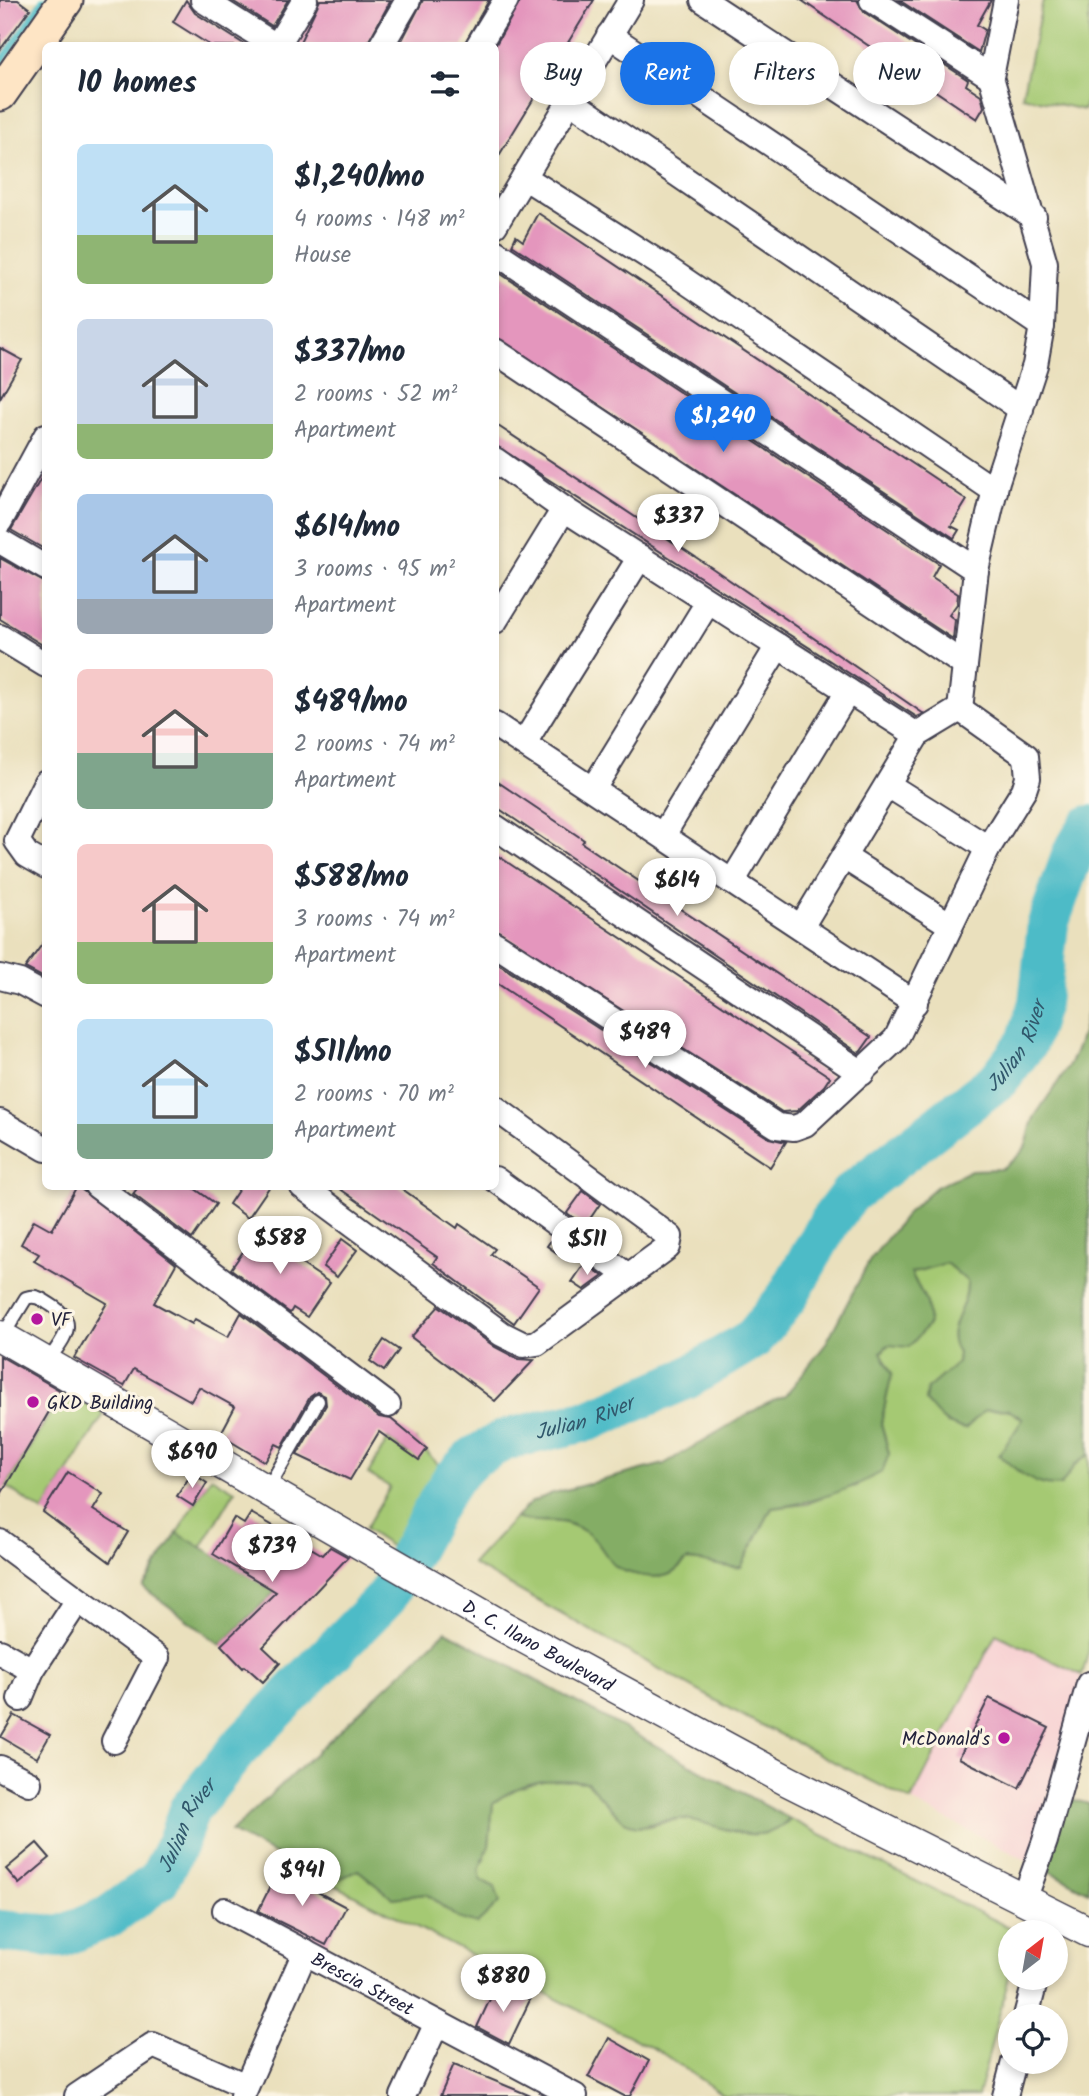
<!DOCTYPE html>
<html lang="en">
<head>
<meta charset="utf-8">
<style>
	:root { --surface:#fff; --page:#f2f2f3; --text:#1f2937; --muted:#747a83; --accent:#1a73e8 }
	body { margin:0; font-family:Kalam,sans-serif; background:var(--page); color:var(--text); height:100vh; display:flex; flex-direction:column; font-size:26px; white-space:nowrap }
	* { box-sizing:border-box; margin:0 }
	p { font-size:23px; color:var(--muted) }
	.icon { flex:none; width:38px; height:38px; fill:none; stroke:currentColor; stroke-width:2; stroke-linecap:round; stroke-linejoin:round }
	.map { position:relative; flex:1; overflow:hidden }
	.details { position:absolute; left:42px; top:42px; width:457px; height:1148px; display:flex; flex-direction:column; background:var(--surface); border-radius:10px; box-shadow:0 4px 10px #0003 }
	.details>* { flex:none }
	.top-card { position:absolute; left:520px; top:42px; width:464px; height:63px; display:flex; gap:14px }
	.needle { width:46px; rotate:31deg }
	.fabs { position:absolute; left:998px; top:1920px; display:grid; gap:14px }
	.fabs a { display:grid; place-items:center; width:70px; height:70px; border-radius:50%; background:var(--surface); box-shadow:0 4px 10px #0003; font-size:35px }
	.price { position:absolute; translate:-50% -60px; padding:0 16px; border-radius:24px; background:#fff; color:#222; font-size:23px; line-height:46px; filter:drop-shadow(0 2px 4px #0008) }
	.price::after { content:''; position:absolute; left:50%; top:42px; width:21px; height:16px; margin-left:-10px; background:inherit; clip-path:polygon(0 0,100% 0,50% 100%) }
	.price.on { background:var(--accent); color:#fff }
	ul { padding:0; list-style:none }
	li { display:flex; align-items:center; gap:21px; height:175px; padding:0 35px }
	li span { display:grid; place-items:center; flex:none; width:196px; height:140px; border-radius:10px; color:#555 }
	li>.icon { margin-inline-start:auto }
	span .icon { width:84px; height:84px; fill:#fffc; stroke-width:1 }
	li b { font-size:30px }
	h2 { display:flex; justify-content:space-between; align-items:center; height:84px; padding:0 35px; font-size:30px }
	.chip { padding:0 24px; border-radius:32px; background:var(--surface); box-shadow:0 4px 10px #0003; font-size:24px; line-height:63px }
	.chip.on { background:var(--accent); color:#fff }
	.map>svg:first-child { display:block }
	.built { fill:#f7cfd2 }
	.green { fill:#a5c973; stroke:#647657; stroke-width:2 }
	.forest { fill:#84ad65; stroke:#536850; stroke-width:2 }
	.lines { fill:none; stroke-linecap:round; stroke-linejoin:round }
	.stream { stroke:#4ebbc7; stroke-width:7 }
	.river { stroke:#4ebbc7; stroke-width:42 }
	.building { fill:#e496bd }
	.service-casing { stroke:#403e4e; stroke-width:16 }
	.minor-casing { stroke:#403e4e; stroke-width:28 }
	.tertiary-casing { stroke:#403e4e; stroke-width:33 }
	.secondary-casing { stroke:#403e4e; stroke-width:37 }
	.service { stroke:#fff; stroke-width:12 }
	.minor { stroke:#fff; stroke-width:24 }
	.tertiary { stroke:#fff; stroke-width:30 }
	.secondary { stroke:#fee5c5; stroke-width:33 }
	.poi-dot { fill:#b5179e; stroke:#fcf5e5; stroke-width:2.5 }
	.labels { text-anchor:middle; stroke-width:6; stroke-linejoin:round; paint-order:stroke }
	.poi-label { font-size:19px; fill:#22223b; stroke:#fcf5e5; text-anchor:start }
	.street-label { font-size:19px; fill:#22223b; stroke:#fcf5e5 }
	.water-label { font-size:21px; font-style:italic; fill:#31586c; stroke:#fcf5e5 }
</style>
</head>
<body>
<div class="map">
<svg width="1089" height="2096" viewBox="0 0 1089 2096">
	<rect width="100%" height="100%" fill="#fcf5e5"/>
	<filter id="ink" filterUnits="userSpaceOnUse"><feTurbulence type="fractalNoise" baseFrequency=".0143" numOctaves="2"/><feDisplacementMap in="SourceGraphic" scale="14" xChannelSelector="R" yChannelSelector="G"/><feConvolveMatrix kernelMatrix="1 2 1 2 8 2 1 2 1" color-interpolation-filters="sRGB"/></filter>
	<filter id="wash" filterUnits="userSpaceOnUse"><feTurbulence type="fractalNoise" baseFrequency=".00686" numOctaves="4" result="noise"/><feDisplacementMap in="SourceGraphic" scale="28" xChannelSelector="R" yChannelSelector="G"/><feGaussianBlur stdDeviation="1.57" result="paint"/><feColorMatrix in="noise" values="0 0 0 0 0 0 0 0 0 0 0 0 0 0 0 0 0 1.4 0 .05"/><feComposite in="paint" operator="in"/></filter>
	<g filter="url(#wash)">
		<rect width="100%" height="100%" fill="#eae0bd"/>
		<path class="built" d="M996,1633L1082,1675L1030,1862L911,1801Z"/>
		<g class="green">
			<path d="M1043,0H1064L1089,6V86L1084,110L1022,96Z"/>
			<path d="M946,1263L967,1281C969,1310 941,1328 958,1353L957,1363L925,1400L947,1424L965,1429L985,1410L1007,1409L1024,1420L999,1455L1061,1485L1075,1465L1089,1454V1650L1082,1675L996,1634L911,1801L749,1719L472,1564L515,1518C541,1526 557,1514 584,1531C598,1539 603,1552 613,1563C624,1575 656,1580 670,1574C677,1571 682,1565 687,1560C706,1560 722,1569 741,1567L772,1508L807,1504L838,1490L857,1486L889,1454L881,1423L892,1373L881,1353L927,1303L911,1273Z"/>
			<path d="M64,1391L104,1414L43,1512L6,1486Z"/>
			<path d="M388,1439L408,1453L416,1440L440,1467L395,1549L365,1529L390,1487L368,1474Z"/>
			<path d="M211,1477L235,1491L201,1548L177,1533Z"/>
			<path d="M549,1779L587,1782C602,1795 615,1820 634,1826C648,1830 668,1819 682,1819C719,1819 757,1852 790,1819L1019,1932H1010V1973L978,2096H725L662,2053L331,1883L358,1870L393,1898L426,1894L458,1918L481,1880L479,1870L489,1846L493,1803L511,1790Z"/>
		</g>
		<g class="forest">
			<path d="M1089,1000V1454L1075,1465L1061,1485C1037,1490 1016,1470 999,1455L1023,1419L1007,1409L985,1410L965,1429C946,1427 936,1414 925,1400L927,1389L957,1363L958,1353C941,1327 969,1310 967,1281L946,1263L911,1273L927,1303L929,1324L909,1347L888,1345L881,1352L892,1373L881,1423L889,1454L882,1472C848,1491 811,1503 772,1508L741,1567C722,1569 707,1560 687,1560C682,1565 677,1571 670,1574C656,1580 624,1575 613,1564C603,1553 598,1539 584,1531C557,1514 541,1526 515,1518L530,1503L550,1494L664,1464L762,1406L785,1396L825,1345L870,1260L909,1211L936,1187L971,1170L1001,1169C1009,1163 1021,1156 1025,1147C1030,1137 1029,1126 1035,1116C1066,1069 1080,1059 1089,1000Z"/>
			<path d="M177,1533L276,1591L221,1645L143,1587Z"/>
			<path d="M446,1631L790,1819C758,1851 722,1824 685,1819C671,1817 651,1825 636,1827L621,1819L587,1782C549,1778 525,1779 493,1803L489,1846L479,1870L481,1880L495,1887L500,1902L477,1924L458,1918L426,1894L393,1898L358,1870L331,1883L231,1832Z"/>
			<path d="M1063,1797L1089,1804V1892L1043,1868Z"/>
		</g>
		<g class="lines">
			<path class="stream" d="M0,64L43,0"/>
			<path class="river" id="s1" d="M0,1931L60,1937L108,1917L158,1881L177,1844L189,1810L237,1750L387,1596L441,1497L453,1478L474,1457L504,1440L590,1420L686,1379L754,1338L787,1297L830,1221L850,1194L999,1079L1027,1042L1039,1003L1048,924L1073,853L1089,826"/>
		</g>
		<g id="blocks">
			<g class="building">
				<path d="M0,0H18L30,9L0,50Z"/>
				<path d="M186,0L195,13L247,46H211L173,22Z"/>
				<path d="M231,0H288L272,26Z"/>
				<path d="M320,0H391L366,46H298Z"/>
				<path d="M423,0H489L463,46H399Z"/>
				<path d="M521,0H594L495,162V46Z"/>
				<path d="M801,0H857L864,12L968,80L966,85L981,95L984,107L977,119Z"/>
				<path d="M899,0H991L977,25L985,30L979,52Z"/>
				<path d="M538,213L967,500L951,526L959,530L954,538L512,245L516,236L523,241Z"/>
				<path d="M498,272L939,564L932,577L958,594L957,604L949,615L955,620L953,639L495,336Z"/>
				<path d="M0,348L22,360L0,398Z"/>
				<path d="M495,424L712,568L924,714L917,717L495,445Z"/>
				<path d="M46,470V550L11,530Z"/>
				<path d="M0,558L46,583V647L0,619Z"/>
				<path d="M495,780L584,840L582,843L871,1037L861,1051L859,1053L495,806Z"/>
				<path d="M495,854L830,1077L824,1086L797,1111L782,1112L495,929Z"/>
				<path d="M46,939V979L25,968Z"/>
				<path d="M495,962L769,1138L786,1142L770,1167L495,982Z"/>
				<path d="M77,1186L176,1264L154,1303L192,1324L195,1319L228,1337L241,1313L379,1417L391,1419L427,1449L419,1460L379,1432L350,1480L297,1455L326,1405L325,1396L317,1392L310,1397L282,1447L276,1444L265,1462L220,1435L235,1407L199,1387L191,1401L134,1369L124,1386L74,1358L107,1303L34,1261L39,1254L21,1244L34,1220L52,1230Z"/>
				<path d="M139,1186H191L216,1204L192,1239L133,1194Z"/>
				<path d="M241,1186H270L248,1218L229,1204Z"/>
				<path d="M336,1186H398L457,1228L459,1224L495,1249L491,1254L539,1287L514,1323L433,1263L437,1257Z"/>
				<path d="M583,1191L600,1204L585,1226L567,1213Z"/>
				<path d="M256,1233L330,1283L307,1317L293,1308L290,1313L231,1269Z"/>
				<path d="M342,1239L357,1250L337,1277L323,1267Z"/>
				<path d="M552,1239L572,1253L567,1260L547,1246Z"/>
				<path d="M585,1263L603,1276L584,1290L572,1282Z"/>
				<path d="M439,1306L495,1347L518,1359L534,1360L495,1401L411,1337Z"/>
				<path d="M384,1340L399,1350L384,1371L370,1361Z"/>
				<path d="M0,1356L61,1391L0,1496Z"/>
				<path d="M68,1472L103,1494L93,1510L128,1532L110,1562L43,1512Z"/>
				<path d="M192,1473L207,1483L193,1506L177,1496Z"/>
				<path d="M251,1513L323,1555L330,1547L348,1557L263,1647L280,1663L263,1682L245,1666L243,1668L221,1645L276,1592L213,1554L234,1518L244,1524Z"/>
				<path d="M989,1698L1049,1728L1019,1788L959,1758Z"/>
				<path d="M14,1715L50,1735L37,1758L1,1737Z"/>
				<path d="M37,1843L50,1858L19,1884L6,1869Z"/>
				<path d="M278,1871L346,1907L326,1945L258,1911Z"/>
				<path d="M497,1984L530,2000L509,2044L477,2027Z"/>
				<path d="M609,2038L649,2061L630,2096H624L588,2077Z"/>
				<path d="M454,2064L531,2096H440Z"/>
			</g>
		</g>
	</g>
	<g filter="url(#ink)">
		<use href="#blocks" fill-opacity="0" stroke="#403e4e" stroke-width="2"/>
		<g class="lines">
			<g class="service-casing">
				<g id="service">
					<path d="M2,1337L26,1298C36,1294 43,1300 51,1305C82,1324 61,1340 47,1363"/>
					<path d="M267,1490L318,1401"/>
				</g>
			</g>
			<g class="minor-casing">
				<g id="minor">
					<path d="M203,0L276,46"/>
					<path d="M703,0L1034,217"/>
					<path d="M872,0L991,77"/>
					<path d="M609,35L1042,326"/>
					<path d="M277,46L305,0"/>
					<path d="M381,46L408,0"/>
					<path d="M478,46L506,0"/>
					<path d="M569,100L1021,409"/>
					<path d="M524,177L659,263L995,491"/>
					<path d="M495,225L631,0"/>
					<path d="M495,252L976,570"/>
					<path d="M495,351L965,665"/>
					<path d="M495,460L564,509L917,735"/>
					<path d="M0,521L46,436"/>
					<path d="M0,541L46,568"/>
					<path d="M495,621L564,509"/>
					<path d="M0,637L46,665"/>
					<path d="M960,709L976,570L997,481L1035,365L1042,326L1045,263L991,77L1006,0"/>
					<path d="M495,725L915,1003"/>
					<path d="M524,743L640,557"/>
					<path d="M46,782L17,841L27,855L46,866"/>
					<path d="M888,785L988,848"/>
					<path d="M593,789L708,602"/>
					<path d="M495,827L862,1073"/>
					<path d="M663,835L778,646"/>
					<path d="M844,857L949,924"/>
					<path d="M732,882L848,691"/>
					<path d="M801,927L917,735L960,709"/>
					<path d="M495,944L777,1126L794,1128L805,1124L896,1039L988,848L1024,790L1028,778L1026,756L960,709"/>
					<path d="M0,977L20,982L46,996"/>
					<path d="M0,1122L46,1149"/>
					<path d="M495,1179L628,1276"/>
					<path d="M97,1186L388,1405"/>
					<path d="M302,1186L502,1334L524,1345L537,1343L668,1247L670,1237L495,1108"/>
					<path d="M0,1542L157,1658L114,1741"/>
					<path d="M0,1652L32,1670"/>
					<path d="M20,1699L32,1670L78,1600"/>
					<path d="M0,1768L29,1783"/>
					<path d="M1024,1900L1045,1841L1089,1684"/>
					<path id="s2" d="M225,1910L575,2096"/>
					<path d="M1026,2016L1036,1978"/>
					<path d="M77,2096L153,2045L246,2086"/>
					<path d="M242,2096L305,1952"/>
					<path d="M403,2096L437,2023"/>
					<path d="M1005,2096L1014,2062"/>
				</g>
			</g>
			<g class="tertiary-casing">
				<g id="tertiary">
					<path id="s3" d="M0,1336L504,1627L788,1781L1089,1932"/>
				</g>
			</g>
			<g class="secondary-casing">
				<path id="secondary" d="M0,94L66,0"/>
			</g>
			<use href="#service" class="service"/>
			<use href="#minor" class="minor"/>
			<use href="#tertiary" class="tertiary"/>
			<use href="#secondary" class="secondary"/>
		</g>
	</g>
	<g class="poi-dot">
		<circle cx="37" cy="1319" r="7"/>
		<circle cx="33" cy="1402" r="7"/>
		<circle cx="1004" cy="1738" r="7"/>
	</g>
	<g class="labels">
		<g class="poi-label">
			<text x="51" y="1326">VF</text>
			<text x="47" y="1409">GKD Building</text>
			<text x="990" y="1745" text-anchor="end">McDonald's</text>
		</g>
		<g class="street-label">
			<text dy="7" stroke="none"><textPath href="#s3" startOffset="621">D. C. Ilano Boulevard</textPath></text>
			<text dy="7" stroke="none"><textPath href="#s2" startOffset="156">Brescia Street</textPath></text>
		</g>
		<g class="water-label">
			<text dy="7" stroke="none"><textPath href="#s1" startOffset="1414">Julian River</textPath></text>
			<text dy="7" stroke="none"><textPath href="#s1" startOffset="826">Julian River</textPath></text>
			<text dy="7" stroke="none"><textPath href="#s1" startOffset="236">Julian River</textPath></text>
		</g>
	</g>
</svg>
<div class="fabs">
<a><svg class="needle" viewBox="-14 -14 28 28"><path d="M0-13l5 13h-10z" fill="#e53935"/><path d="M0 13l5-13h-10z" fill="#747a83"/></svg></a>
<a><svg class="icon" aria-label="locate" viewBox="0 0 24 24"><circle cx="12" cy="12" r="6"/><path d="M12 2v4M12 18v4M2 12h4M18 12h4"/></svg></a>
</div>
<b class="price on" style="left:723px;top:454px">$1,240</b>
<b class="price" style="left:678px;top:554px">$337</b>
<b class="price" style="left:677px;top:918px">$614</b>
<b class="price" style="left:645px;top:1070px">$489</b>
<b class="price" style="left:280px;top:1276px">$588</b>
<b class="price" style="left:587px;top:1277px">$511</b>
<b class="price" style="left:192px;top:1490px">$690</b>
<b class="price" style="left:272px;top:1584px">$739</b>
<b class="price" style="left:302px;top:1908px">$941</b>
<b class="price" style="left:503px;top:2014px">$880</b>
<div class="top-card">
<a class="chip">Buy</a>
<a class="chip on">Rent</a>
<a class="chip">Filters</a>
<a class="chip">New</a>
</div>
<section class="details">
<h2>10 homes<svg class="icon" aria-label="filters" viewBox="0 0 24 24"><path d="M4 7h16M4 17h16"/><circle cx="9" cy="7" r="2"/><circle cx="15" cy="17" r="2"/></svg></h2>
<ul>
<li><span style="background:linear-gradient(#bfe0f5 65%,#8fb573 0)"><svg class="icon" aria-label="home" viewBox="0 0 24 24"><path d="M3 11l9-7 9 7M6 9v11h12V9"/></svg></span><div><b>$1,240/mo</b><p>4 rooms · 148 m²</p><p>House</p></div></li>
<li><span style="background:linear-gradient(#c9d6e8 75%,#8fb573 0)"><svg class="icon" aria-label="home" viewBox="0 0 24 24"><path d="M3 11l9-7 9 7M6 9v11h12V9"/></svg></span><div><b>$337/mo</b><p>2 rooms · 52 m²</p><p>Apartment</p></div></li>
<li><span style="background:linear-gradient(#a9c7e8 75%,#9aa5b1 0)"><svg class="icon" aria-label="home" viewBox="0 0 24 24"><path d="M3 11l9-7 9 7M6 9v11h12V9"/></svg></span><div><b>$614/mo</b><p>3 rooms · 95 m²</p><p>Apartment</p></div></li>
<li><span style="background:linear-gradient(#f6c9c9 60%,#7fa58c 0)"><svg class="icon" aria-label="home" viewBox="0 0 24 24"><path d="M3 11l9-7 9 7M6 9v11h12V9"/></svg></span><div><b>$489/mo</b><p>2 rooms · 74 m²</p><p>Apartment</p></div></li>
<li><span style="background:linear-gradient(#f6c9c9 70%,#8fb573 0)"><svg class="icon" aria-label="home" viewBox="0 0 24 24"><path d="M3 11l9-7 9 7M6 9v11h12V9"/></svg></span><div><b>$588/mo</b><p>3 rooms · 74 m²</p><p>Apartment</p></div></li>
<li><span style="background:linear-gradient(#bfe0f5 75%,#7fa58c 0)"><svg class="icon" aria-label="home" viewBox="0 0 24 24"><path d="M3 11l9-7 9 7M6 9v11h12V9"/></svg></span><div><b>$511/mo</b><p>2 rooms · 70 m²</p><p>Apartment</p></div></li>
</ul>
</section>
</div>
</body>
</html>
